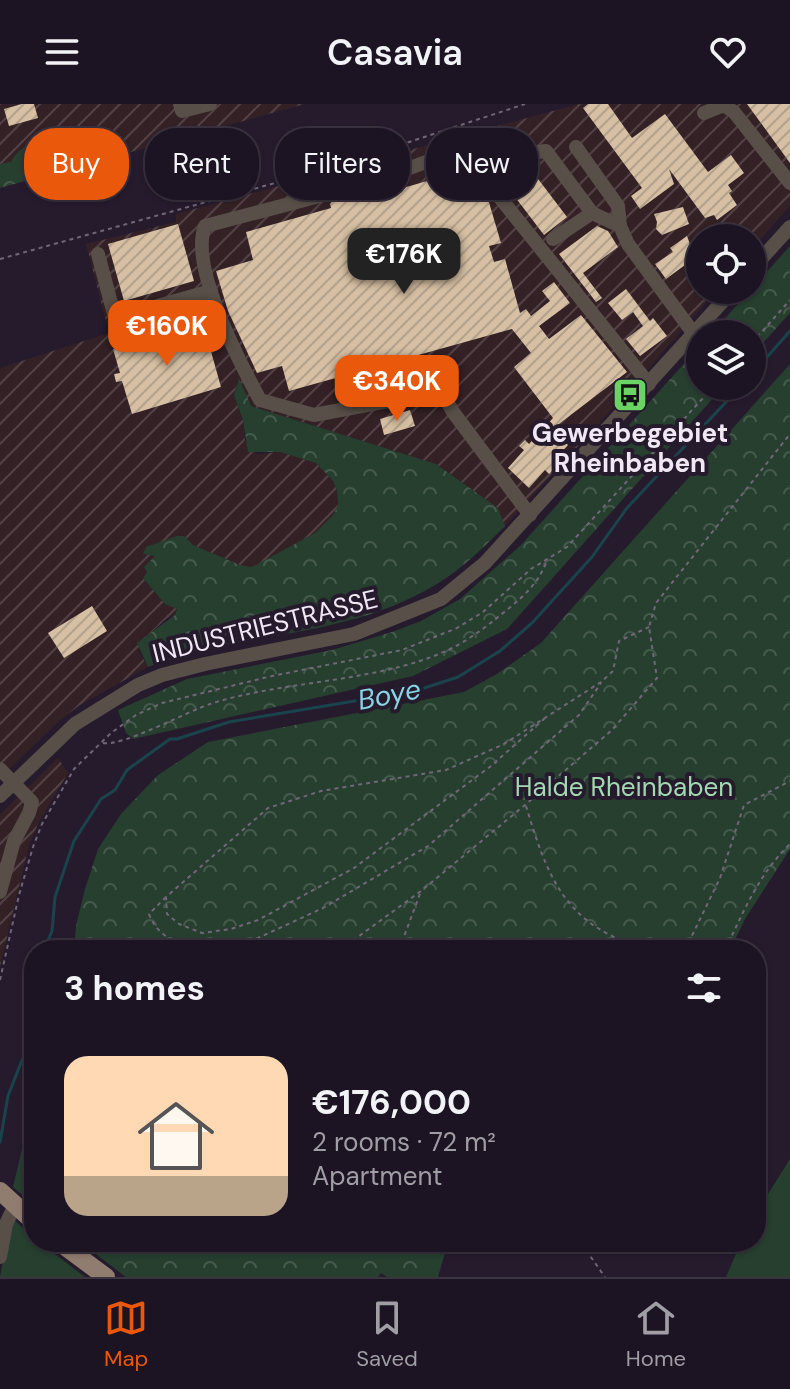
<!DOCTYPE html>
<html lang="en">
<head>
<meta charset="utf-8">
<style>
	:root { --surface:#1c1422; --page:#251d2a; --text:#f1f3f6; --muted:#a09ea5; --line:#3a3340; --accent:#ea580c }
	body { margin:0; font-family:"DM Sans",sans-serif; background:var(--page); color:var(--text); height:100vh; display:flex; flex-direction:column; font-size:30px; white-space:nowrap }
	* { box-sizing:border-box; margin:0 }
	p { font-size:26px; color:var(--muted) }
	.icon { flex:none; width:44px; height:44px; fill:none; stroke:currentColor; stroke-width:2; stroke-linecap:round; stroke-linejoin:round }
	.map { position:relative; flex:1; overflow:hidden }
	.side { position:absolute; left:24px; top:836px; width:742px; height:312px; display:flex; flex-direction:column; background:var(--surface); border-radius:32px; box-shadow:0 2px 6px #0004,0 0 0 2px var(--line) }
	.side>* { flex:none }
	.top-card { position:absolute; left:24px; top:24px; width:742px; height:72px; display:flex; gap:16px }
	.fabs { position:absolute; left:686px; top:120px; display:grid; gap:16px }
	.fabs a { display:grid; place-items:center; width:80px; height:80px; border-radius:50%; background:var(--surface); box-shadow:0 2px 6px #0004,0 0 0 2px var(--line); font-size:40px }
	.price { position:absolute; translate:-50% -68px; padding:0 18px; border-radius:16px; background:var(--accent); color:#fff; font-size:26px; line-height:52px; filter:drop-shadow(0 2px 4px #0008) }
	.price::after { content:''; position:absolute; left:50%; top:48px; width:24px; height:18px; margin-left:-12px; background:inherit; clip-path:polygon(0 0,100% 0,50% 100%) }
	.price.current { background:#222; color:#fff }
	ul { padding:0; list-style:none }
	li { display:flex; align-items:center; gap:24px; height:200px; padding:0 40px }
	li span { display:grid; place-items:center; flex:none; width:224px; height:160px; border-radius:24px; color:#555 }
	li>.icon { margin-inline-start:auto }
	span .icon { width:96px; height:96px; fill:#fffc; stroke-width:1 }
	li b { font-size:34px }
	h2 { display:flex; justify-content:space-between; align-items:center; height:96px; padding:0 40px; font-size:34px }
	.tag { padding:0 28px; border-radius:32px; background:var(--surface); box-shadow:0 2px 6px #0004,0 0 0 2px var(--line); font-size:28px; line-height:72px }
	.tag.current { background:var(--accent); color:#fff }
	header { display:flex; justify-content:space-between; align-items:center; height:104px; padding:0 40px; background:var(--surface); font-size:36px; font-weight:600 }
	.tabs { display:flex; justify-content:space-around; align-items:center; height:112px; border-top:2px solid var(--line); background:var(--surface); font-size:22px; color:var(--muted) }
	.tabs a { display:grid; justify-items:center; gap:4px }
	.tabs .current { color:var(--accent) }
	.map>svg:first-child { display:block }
	.industrial { fill:url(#industrial-furrows) }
	.grass { fill:#263f2f }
	.forest { fill:url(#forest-crowns) }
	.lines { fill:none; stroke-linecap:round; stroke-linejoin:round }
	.stream { stroke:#1a444c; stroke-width:3 }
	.building { fill:url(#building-hatch) }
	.minor-tunnel { stroke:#443a4b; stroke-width:14; stroke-dasharray:14 7; stroke-linecap:butt }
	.path { stroke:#716778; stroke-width:2; stroke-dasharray:4 4; stroke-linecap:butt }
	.minor { stroke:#584f48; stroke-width:14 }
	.major { stroke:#917d6f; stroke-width:18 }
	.labels { text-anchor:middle; stroke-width:8; stroke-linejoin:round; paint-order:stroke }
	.poi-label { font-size:26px; font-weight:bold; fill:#f0e8f5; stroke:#261b2d }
	.street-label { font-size:26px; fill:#f0e8f5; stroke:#261b2d }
	.park-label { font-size:26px; fill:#a2d9b3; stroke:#261b2d }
	.water-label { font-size:28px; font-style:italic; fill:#89d4e5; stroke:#261b2d }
</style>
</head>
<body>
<header><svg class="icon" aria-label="menu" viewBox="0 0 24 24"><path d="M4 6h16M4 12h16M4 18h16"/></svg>Casavia<svg class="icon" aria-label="heart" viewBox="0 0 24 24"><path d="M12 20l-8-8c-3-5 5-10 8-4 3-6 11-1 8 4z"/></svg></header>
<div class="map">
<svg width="790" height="1173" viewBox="0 0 790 1173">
	<defs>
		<pattern id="industrial-furrows" width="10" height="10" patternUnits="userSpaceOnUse" patternTransform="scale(2)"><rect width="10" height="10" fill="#342125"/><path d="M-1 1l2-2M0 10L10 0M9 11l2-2" fill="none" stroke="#524145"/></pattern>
		<pattern id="forest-crowns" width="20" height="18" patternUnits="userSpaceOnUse" patternTransform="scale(2)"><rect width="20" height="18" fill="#263f2f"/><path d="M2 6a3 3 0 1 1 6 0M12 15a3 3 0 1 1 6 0" fill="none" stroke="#465b4e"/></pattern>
		<pattern id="building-hatch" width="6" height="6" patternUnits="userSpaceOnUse" patternTransform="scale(2)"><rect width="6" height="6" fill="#d6bfa2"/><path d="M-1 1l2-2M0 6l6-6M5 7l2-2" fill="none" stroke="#b2a18c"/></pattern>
	</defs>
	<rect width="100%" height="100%" fill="#261b2d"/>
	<g class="industrial">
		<path d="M0,0H305L91,59L88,50L61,35H52L28,41L14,52L11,58L0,60Z"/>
		<path d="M578,0H790V101L752,145V134H700V186H717L643,271L505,422L497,403L436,360L251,302L238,275L234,291L243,316L245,337L256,350L280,348L316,359L333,377L337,386L338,401L334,410L315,429L253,463L240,461L193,441L184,432L149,450L155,452L143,474L165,500L177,504L175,511L166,515L145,534L138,546L148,563L80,601L59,617L0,674V264L109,229L86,140L176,118V110Z"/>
		<path d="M58,654L68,669L39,718L29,741L0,862V710Z"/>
	</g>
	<g class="grass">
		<path d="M34,994V1101L13,1083Z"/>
		<path d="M790,1055V1173H726L741,1138H756V1109Z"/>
		<path d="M14,1116L34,1134V1138H39L85,1173H0L10,1120Z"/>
	</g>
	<g class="forest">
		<path d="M52,35C70,35 85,41 91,59L0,84V60L11,58C19,41 35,39 52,35Z"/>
		<path d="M790,142V209L752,251V230H711Z"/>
		<path d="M700,242V282H724L507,525L413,572L133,635L126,629L118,606L187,575L332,546L392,528L421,517L460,495L521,441Z"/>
		<path d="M790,260V745L745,815L730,846H74L76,822L85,785L98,745L121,710L158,671L208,638L464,588L497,570L541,539Z"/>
		<path d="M239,274L251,302L436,360L498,404L505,422C484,443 461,466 435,481C348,534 241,528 148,563L137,539L175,511L177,505L165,500L143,474L147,468L144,463L155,452L143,450L146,443L177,432H184L193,441L240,461L252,463L315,429L334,410L338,401L337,386L333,377L316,359L280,348H248L243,316L234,291Z"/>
		<path d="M80,1138H448L438,1173H387L381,1169L378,1173H126Z"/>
	</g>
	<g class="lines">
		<g class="stream">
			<path d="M752,270L790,227"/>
			<path d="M44,846L52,827L55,793L74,737L101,695L115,686L127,666L170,635H177L229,618L415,587L458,573L500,547L532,519L592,453L627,404L741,282"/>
			<path d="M0,1038L8,992L26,946V925L34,905"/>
		</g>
	</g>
	<g class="building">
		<path d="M22,0H34L38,14L9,22L4,5Z"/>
		<path d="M588,0H608L632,34L665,10L708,68L731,51L744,69L728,81L732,87L729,89L737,101L717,116L714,111L705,114L669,65L674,80L640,105L631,92L642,84L583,4Z"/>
		<path d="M747,0H790V59Z"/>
		<path d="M396,58L391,62L389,71L393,76L401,78L403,84L465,66L474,87L480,85L488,95L501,139L489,142L494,158L505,155L520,209L526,205L531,212L550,197L542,187L554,178L570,199L539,222L549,235L581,211L627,268L551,326L568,341L552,359L556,363L549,370L545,366L529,384L508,364L524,346L519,342L525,336L529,340L553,314L514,263L531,249L512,225L289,287L282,262L257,269L228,207L216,167L253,156L246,128L331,104L330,100L336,93V87L324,78Z"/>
		<path d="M529,63L567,113L544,131L506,81Z"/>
		<path d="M683,103L689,120L662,131L656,125L657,118L654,110Z"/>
		<path d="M178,120L194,177L124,197L108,140Z"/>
		<path d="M597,122L608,127L618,143L583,169L602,194L596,198L559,150Z"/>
		<path d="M687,132L691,143L700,137V150L666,175L655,160L673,148L670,144Z"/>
		<path d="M626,185L650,217L653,214L667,232L640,252L626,235L643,222L633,208L622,216L608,199Z"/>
		<path d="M203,219L221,283L132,310L122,277L116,278L114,270L120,269L113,245Z"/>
		<path d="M410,306L415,322L384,331L380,315Z"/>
		<path d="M92,502L107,527L64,554L48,529Z"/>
	</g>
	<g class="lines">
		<path class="minor-tunnel" d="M327,90L399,68"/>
		<g class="path">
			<path d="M0,155L333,63L525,0"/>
			<path d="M752,239L790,196"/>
			<path d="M545,614L491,662L354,764L258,816L231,825L202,829L179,820L167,810L166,793L268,704L321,687L446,666L504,640L601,578L613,567L619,537L649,523"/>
			<path d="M103,639C122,643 186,608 210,600C287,575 387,579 458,541C476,531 492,518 508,505C524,492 538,479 546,459"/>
			<path d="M526,702C539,744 552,790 589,818C603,829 622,836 638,846"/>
			<path d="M166,793L149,810C157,831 172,836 191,846"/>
			<path d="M202,846L230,843L258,834L323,804L428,742L579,611L601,579"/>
			<path d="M340,846L421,787L525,701L612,626L657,574L649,523L656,499L790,330"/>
			<path d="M411,846L405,830L421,787"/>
			<path d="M685,846L720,774L744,701L790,677"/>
			<path d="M725,846C744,807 758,771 790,740"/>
			<path d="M0,876L19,791L33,743L42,720L74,665L111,629L136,611L162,599L272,572L402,546L457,524L483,508L531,465L567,443L714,282"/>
			<path d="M585,1138L588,1149L605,1173"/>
		</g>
		<g class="minor">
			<path d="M180,0L182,7L210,0"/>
			<path d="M704,9L724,1L734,8L790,79"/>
			<path d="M576,43L618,102L620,122L628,140L694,230"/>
			<path d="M504,52L546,47L592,109L620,122"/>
			<path d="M399,68L461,45L649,280"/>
			<path d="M327,90L205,122C189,162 240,259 260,296L314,311L441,287L453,308L530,411"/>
			<path d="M553,135L592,109"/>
			<path d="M98,150L115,214L211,187"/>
			<path d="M752,165L790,123"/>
			<path d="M0,665L32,698L29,709L14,737L0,788"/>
			<path d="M0,692L75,620L138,581L162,571L205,560L354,530L441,495L485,459L733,186"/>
			<path d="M0,1153L6,1120L15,1101"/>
		</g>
		<g class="major">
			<path d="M0,1087L34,1118"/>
			<path d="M59,1138L106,1173"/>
		</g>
	</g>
	<defs>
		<g id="bus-square" transform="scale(1.8)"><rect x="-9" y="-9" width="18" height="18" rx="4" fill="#6ad364" stroke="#261b2d"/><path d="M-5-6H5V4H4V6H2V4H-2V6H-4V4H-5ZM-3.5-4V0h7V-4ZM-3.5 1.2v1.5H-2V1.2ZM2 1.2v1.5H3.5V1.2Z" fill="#111"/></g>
	</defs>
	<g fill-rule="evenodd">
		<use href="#bus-square" x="630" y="291"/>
	</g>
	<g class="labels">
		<g class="poi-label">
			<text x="630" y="338">Gewerbegebiet<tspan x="630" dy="30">Rheinbaben</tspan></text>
		</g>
		<g class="street-label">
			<text transform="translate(265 522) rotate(-14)" y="9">INDUSTRIESTRASSE</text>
		</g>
		<g class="park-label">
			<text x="624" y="692">Halde Rheinbaben</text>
		</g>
		<g class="water-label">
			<text transform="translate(389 590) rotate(-11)" y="10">Boye</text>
		</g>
	</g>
</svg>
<div class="fabs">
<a><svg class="icon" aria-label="locate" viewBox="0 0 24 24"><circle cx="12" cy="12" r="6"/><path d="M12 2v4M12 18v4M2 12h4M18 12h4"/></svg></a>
<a><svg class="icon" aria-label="layers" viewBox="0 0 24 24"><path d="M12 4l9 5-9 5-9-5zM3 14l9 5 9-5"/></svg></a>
</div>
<b class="price current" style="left:404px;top:192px">€176K</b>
<b class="price" style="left:167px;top:264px">€160K</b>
<b class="price" style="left:397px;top:319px">€340K</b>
<div class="top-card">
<a class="tag current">Buy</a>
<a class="tag">Rent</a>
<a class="tag">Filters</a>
<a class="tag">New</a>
</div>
<section class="side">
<h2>3 homes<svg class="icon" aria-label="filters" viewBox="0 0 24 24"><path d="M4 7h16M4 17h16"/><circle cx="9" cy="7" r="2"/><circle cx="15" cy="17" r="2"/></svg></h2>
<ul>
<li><span style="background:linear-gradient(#ffd9b3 75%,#b9a48a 0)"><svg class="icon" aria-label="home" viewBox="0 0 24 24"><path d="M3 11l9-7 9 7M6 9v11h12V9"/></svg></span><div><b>€176,000</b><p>2 rooms · 72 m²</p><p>Apartment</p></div></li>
</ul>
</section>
</div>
<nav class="tabs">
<a class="current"><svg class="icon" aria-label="map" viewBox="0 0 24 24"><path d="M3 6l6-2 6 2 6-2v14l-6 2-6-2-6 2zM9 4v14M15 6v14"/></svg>Map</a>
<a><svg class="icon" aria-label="saved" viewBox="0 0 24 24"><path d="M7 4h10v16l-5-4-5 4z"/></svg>Saved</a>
<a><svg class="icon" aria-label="home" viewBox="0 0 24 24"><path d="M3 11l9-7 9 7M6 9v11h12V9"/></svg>Home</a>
</nav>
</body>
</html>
